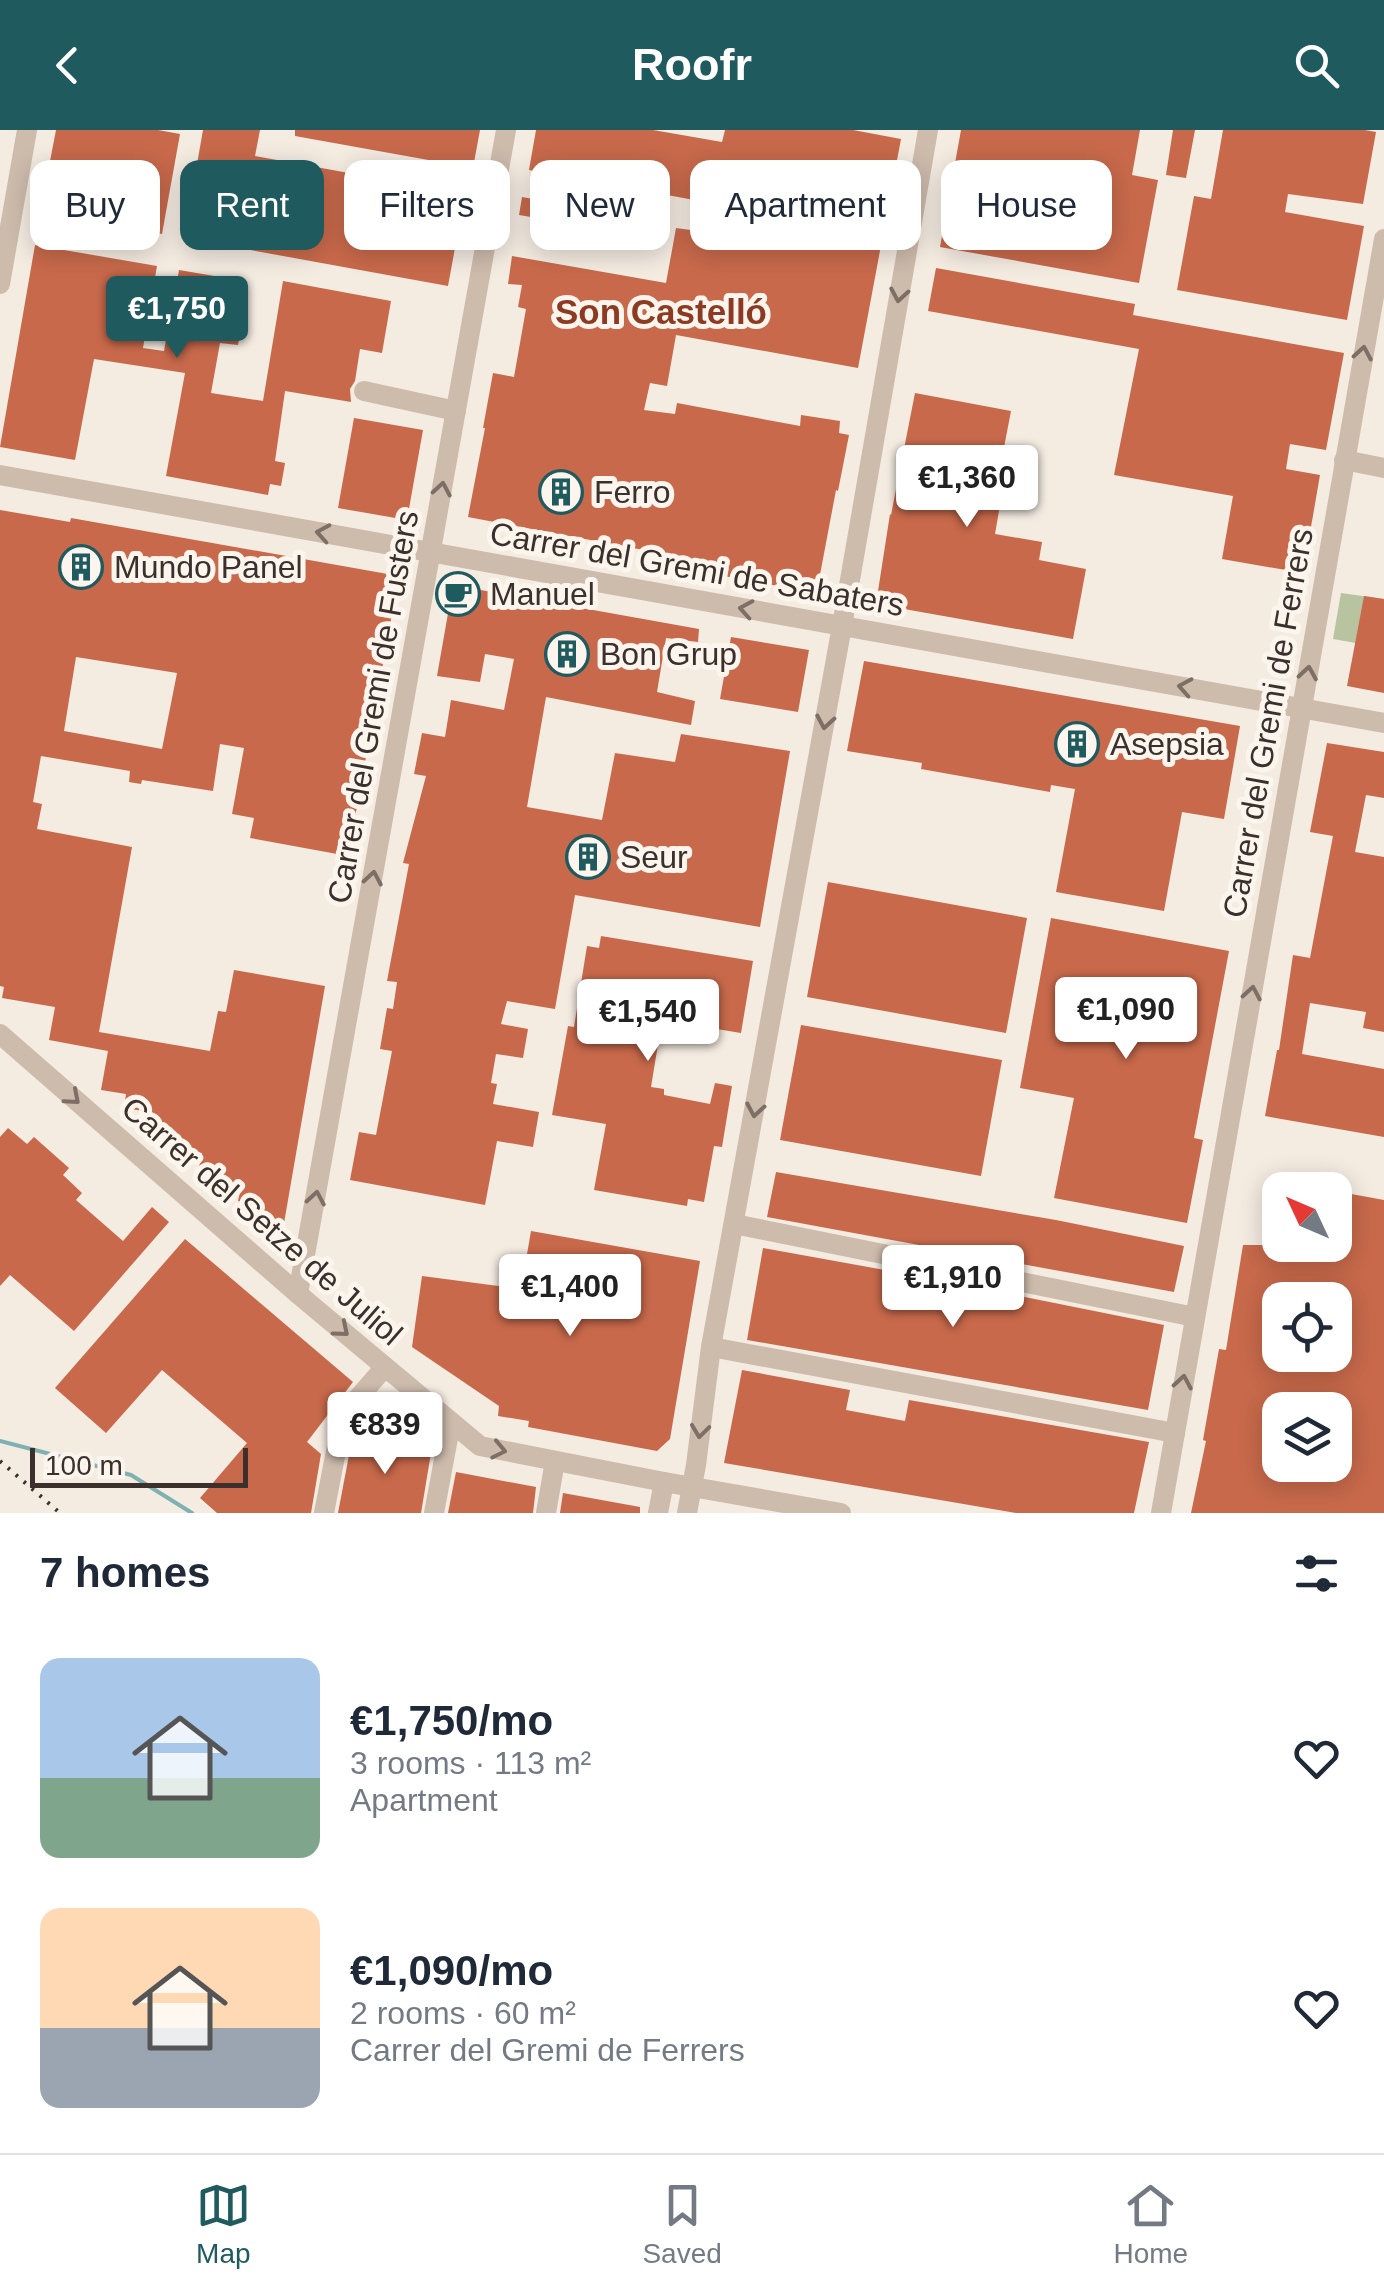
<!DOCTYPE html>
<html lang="en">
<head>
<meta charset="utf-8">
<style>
	:root { --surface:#fff; --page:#f6f6f7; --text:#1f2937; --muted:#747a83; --line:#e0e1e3; --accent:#1f5a5e }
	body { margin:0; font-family:Helvetica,sans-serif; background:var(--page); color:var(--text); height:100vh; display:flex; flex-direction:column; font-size:38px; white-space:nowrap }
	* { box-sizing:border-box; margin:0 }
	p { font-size:32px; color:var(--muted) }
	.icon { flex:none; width:55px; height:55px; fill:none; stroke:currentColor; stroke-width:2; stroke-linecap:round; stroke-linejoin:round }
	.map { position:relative; height:1383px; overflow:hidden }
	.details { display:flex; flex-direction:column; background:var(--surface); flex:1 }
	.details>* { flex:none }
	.hud { position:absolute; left:30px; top:30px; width:1325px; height:90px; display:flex; gap:20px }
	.needle { width:65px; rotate:314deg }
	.controls { position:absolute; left:1262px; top:1042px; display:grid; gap:20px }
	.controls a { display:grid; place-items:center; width:90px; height:90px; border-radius:20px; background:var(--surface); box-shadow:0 5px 25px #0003; font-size:50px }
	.scale { position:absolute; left:30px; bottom:25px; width:218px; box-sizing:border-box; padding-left:10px; border:5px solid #3b302b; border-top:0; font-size:28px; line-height:35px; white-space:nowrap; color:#3b302b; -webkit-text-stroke:8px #fbf5ee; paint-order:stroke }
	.price { position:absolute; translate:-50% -85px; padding:0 22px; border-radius:10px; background:#fff; color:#222; font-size:32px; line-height:65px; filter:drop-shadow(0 2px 5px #0008) }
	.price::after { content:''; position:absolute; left:50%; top:60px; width:30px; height:22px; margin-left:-15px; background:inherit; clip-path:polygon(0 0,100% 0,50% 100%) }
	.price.current { background:var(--accent); color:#fff }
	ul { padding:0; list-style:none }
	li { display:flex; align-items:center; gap:30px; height:250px; padding:0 40px }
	li span { display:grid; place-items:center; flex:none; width:280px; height:200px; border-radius:20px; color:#555 }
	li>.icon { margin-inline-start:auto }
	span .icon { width:120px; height:120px; fill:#fffc; stroke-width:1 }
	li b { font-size:42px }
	h2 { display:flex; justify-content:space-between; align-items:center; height:120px; padding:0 40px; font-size:42px }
	.chip { padding:0 35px; border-radius:20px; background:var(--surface); box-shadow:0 5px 25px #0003; font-size:35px; line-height:90px }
	.chip.current { background:var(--accent); color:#fff }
	header { display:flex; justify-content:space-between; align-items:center; height:130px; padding:0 40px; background:var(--accent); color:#fff; font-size:45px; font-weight:700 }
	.menu { display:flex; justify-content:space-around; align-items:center; height:140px; border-top:2px solid var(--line); background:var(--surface); font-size:28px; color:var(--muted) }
	.menu a { display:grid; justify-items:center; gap:5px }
	.menu .current { color:var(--accent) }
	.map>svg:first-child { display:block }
	.green { fill:#b8c4a0 }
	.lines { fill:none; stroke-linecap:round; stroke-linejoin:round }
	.stream { stroke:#7fb0b2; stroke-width:4 }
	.building { fill:#c8694b; fill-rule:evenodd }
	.minor { stroke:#cdbbac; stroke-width:20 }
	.rail { stroke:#3b302b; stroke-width:4; stroke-dasharray:2.5 8; stroke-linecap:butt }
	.oneway { stroke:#7d6f65 }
	.labels { text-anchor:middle; stroke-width:10; stroke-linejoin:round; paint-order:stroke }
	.poi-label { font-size:32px; fill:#3b302b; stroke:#fbf5ee; text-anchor:start }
	.street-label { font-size:32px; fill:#3b302b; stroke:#fbf5ee }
	.neighbourhood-label { font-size:35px; font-weight:bold; fill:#8c3b22; stroke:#fbf5ee }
</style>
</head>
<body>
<header><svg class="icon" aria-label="back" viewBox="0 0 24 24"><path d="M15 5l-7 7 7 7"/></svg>Roofr<svg class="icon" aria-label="search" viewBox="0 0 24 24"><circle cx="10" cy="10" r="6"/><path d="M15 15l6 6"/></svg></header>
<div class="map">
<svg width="1384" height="1383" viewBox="0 0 1384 1383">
	<rect width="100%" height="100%" fill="#f4ebe1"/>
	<path class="green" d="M1341,463L1384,469V518L1333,509Z"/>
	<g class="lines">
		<path class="stream" d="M0,1311L131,1345L192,1383"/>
	</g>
	<g class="building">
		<path d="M56,0H158L180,4L162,104L40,83Z"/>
		<path d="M203,0H260L255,26L465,64L448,156L184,108Z"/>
		<path d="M295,0H480L473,38L295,6Z"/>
		<path d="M536,0H653L722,12L725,0H853L901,9L858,238L676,205L667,256L650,253L644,280L675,284L677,273L800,296L801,285L840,291L839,303L849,305L838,361L836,360L819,450L807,448L805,461L647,432L649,421L468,387L485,298H483L493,243L514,247L526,179L518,177L522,155L508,154L512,126L666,153L676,98L706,102L711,73L529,40Z"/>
		<path d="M961,0H1140L1132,45L1158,50L1139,153L940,117Z"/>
		<path d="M1173,0H1195L1186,48L1166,45Z"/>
		<path d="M1223,0H1365L1376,2L1363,74L1288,64L1285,82L1364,96L1347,190L1177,160L1194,66L1211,69Z"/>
		<path d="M522,67L562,74L560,85L532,81L531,87L519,85Z"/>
		<path d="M35,115L157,136L143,218L164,221L179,140L232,149L223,195L241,198L238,215L220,213L211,263L263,271L283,151L391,171L382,223L360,219L355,251L350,259L351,272L285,261L275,331L285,333L281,356L270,354L268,365L166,346L185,243L94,229L75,330L0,317Z"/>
		<path d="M936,138L1135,174L1133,185L1344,223L1326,320L1290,314L1286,339L1320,345L1303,443L1222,429L1233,366L1114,345L1139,219L928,181Z"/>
		<path d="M915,263L1011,281L1001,333L1007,334L995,404L1042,412L1039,430L1086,439L1073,509L876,474L890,384L891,385Z"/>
		<path d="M354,288L423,300L407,390L338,378Z"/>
		<path d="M0,380L70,392L71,388L399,446L348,726L250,708L254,688L232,684L244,618L220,614L213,661L142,650L141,654L129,652L130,641L41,626L33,672L42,674L37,699L132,717L99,902L210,921L218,881L226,882L234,840L325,856L283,1099L254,1092L257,1075L238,1071L240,1062L211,1055L213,1045L198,1042L202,1023L168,1017L171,1000L148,996L150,982L124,978L126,964L101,960L108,921L49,910L55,877L2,868L4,857L0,856ZM76,527L177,543L162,619L64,601Z"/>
		<path d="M453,455L699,499L698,512L666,508L657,562L695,571L691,595L546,567L527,677L602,690L615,623L675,632L681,604L790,621L760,797L575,765L555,879L507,871L501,894L528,899L523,928L496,924L491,953L497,954L493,974L539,982L533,1017L497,1011L485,1075L350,1050L359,1002L376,1005L392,921L380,919L387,878L393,879L397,852L387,851L409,734L403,733L426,646L414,644L422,603L445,607L451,570L504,580L514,529L485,524L480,552L437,546Z"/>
		<path d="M1364,466L1384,469V563L1347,556Z"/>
		<path d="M731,507L809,520L798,582L720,569Z"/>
		<path d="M864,531L1240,596L1224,689L1182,682L1164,781L1056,762L1075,659L1051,655L1050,662L921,639L922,633L847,621Z"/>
		<path d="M1327,613L1384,622V668L1366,665L1355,722L1384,727V902L1363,898L1366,882L1310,873L1302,924L1384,939V1007L1265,986L1277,920H1279L1293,825L1310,828L1333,706L1310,702Z"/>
		<path d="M828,752L1027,788L1006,903L807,867Z"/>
		<path d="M1051,788L1229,821L1194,1008L1203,1010L1187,1093L1054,1068L1074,968L1020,958Z"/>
		<path d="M601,806L753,831L741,903L662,890L651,957L664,959V965L710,974L715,953L732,956L722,1017L714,1016L704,1072L688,1069L687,1076L594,1060L606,994L552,985L568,896L574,897L587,816L599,818Z"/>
		<path d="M801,895L1002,930L981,1046L780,1010Z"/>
		<path d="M8,998L27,1014L34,1007L69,1038L63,1045L82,1063L76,1070L123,1111L152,1077L169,1092L74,1201L10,1145L0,1156V1007Z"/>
		<path d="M776,1042L1056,1090L1184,1116L1174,1162L767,1087Z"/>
		<path d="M1335,1061L1384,1070V1383H1191L1206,1311L1203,1310L1219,1219L1226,1220L1243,1115H1270L1274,1091L1280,1092V1115H1335ZM1280,1170H1335V1239L1280,1229ZM1280,1280H1335V1346L1332,1345V1348L1280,1338Z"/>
		<path d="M531,1101L700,1131L670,1309L657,1321L528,1297L529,1291L498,1286L499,1276L412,1217L422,1146L521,1159Z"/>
		<path d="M185,1109L353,1252L307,1312L321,1324L311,1383H217L200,1368L247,1313L162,1240L106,1303L55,1258Z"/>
		<path d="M763,1118L940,1150L1164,1195L1148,1280L747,1210Z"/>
		<path d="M742,1240L850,1260L846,1280L905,1291L909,1270L1149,1312L1134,1383H1016L724,1333Z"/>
		<path d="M353,1304L432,1317L421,1383H338Z"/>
		<path d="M456,1342L536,1357L533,1383H448Z"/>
		<path d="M563,1363L640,1377V1383H560Z"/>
	</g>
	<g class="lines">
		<g class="minor">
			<path d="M0,154L27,0"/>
			<path d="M364,261L456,281"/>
			<path d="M1344,330L1384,338"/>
			<path d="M0,345L1384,593"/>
			<path d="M0,904L298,1164L480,1316L664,1352L841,1383"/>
			<path d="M734,1094L1195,1187"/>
			<path d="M298,1164L506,0"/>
			<path d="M711,1217L1175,1303"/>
			<path d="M324,1383L343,1285L385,1237"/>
			<path d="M434,1383L451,1292"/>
			<path d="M546,1383L555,1331"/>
			<path d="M658,1383L664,1352"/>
			<path d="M687,1383L696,1335L711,1217L842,496L928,0"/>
			<path d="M1161,1383L1384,109"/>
		</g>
		<path class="rail" d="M0,1331L60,1383"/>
	</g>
	<defs><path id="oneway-chevron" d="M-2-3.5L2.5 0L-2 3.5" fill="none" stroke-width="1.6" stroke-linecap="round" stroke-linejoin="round" transform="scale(2.5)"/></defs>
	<g class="oneway">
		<use href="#oneway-chevron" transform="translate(899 165) rotate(100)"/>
		<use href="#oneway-chevron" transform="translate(1363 223) rotate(-80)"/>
		<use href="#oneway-chevron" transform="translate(442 359) rotate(-80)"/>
		<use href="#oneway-chevron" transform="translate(323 403) rotate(-170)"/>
		<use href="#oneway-chevron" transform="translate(746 479) rotate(-170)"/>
		<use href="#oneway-chevron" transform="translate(1308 543) rotate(-81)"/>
		<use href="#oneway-chevron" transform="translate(1185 557) rotate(-170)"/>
		<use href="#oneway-chevron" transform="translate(825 592) rotate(100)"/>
		<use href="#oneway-chevron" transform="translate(373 748) rotate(-80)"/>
		<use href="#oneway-chevron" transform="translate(1252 863) rotate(-80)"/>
		<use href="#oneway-chevron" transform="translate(73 968) rotate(41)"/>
		<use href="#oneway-chevron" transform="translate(755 980) rotate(100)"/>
		<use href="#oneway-chevron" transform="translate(316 1068) rotate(-80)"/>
		<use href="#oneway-chevron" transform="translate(342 1200) rotate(40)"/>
		<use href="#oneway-chevron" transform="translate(1183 1252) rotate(-80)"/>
		<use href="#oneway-chevron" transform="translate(700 1301) rotate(97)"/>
		<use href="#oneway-chevron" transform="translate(499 1320) rotate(12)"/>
	</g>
	<defs>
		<g id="building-ring" transform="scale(2.25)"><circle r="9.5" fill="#fbf5ee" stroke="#1f5a5e" stroke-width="1.5"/><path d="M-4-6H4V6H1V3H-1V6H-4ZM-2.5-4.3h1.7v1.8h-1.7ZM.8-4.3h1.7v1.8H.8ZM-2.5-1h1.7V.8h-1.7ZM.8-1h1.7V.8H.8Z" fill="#1f5a5e"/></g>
		<g id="cafe-ring" transform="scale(2.25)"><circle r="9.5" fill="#fbf5ee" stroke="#1f5a5e" stroke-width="1.5"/><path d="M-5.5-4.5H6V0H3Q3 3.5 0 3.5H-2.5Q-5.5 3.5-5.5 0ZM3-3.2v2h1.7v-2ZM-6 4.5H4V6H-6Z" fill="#1f5a5e"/></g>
	</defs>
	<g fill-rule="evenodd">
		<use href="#building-ring" x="561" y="362"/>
		<use href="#building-ring" x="81" y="437"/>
		<use href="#cafe-ring" x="458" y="464"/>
		<use href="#building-ring" x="567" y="524"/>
		<use href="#building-ring" x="1077" y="614"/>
		<use href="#building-ring" x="588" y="727"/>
	</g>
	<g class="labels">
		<g class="poi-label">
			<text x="594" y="373">Ferro</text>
			<text x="114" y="448">Mundo Panel</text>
			<text x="490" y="475">Manuel</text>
			<text x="600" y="535">Bon Grup</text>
			<text x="1110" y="625">Asepsia</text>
			<text x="620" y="738">Seur</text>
		</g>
		<g class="street-label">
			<text transform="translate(697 439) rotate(10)" y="11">Carrer del Gremi de Sabaters</text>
			<text transform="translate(373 577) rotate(-80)" y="11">Carrer del Gremi de Fusters</text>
			<text transform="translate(1268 593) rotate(-80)" y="11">Carrer del Gremi de Ferrers</text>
			<text transform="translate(262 1091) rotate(41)" y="11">Carrer del Setze de Juliol</text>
		</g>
		<g class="neighbourhood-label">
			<text x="661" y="194">Son Castelló</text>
		</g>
	</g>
</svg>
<div class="controls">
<a><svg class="needle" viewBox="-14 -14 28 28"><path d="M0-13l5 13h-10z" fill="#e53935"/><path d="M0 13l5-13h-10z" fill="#747a83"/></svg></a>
<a><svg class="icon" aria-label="locate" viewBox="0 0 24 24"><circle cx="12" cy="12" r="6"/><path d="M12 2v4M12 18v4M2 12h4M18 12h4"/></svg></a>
<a><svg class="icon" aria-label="layers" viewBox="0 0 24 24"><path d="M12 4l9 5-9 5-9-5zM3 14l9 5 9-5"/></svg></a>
</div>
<div class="scale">100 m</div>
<b class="price current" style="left:177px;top:231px">€1,750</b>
<b class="price" style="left:967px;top:400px">€1,360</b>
<b class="price" style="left:1126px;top:932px">€1,090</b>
<b class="price" style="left:648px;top:934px">€1,540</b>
<b class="price" style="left:953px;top:1200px">€1,910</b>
<b class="price" style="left:570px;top:1209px">€1,400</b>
<b class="price" style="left:385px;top:1347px">€839</b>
<div class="hud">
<a class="chip">Buy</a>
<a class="chip current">Rent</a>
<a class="chip">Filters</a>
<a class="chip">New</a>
<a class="chip">Apartment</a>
<a class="chip">House</a>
</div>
</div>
<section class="details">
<h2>7 homes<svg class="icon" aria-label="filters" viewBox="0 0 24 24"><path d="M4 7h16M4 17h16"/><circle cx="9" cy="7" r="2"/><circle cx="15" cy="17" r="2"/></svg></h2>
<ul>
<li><span style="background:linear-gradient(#a9c7e8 60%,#7fa58c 0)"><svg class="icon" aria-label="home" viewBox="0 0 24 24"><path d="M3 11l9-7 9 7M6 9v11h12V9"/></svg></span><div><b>€1,750/mo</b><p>3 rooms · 113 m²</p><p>Apartment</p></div><svg class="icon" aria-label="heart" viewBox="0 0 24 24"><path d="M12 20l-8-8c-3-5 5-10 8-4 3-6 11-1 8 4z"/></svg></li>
<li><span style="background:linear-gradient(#ffd9b3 60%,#9aa5b1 0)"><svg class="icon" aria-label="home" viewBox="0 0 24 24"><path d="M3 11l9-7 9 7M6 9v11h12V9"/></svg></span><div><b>€1,090/mo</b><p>2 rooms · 60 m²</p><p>Carrer del Gremi de Ferrers</p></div><svg class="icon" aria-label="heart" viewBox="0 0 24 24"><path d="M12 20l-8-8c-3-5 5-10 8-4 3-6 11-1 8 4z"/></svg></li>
</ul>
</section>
<nav class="menu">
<a class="current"><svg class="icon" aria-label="map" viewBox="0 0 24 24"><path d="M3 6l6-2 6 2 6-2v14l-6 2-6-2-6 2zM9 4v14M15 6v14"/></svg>Map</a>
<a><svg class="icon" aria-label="saved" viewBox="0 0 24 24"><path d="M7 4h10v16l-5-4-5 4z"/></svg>Saved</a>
<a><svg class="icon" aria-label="home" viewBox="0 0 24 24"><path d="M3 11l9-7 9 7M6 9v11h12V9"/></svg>Home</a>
</nav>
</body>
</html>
